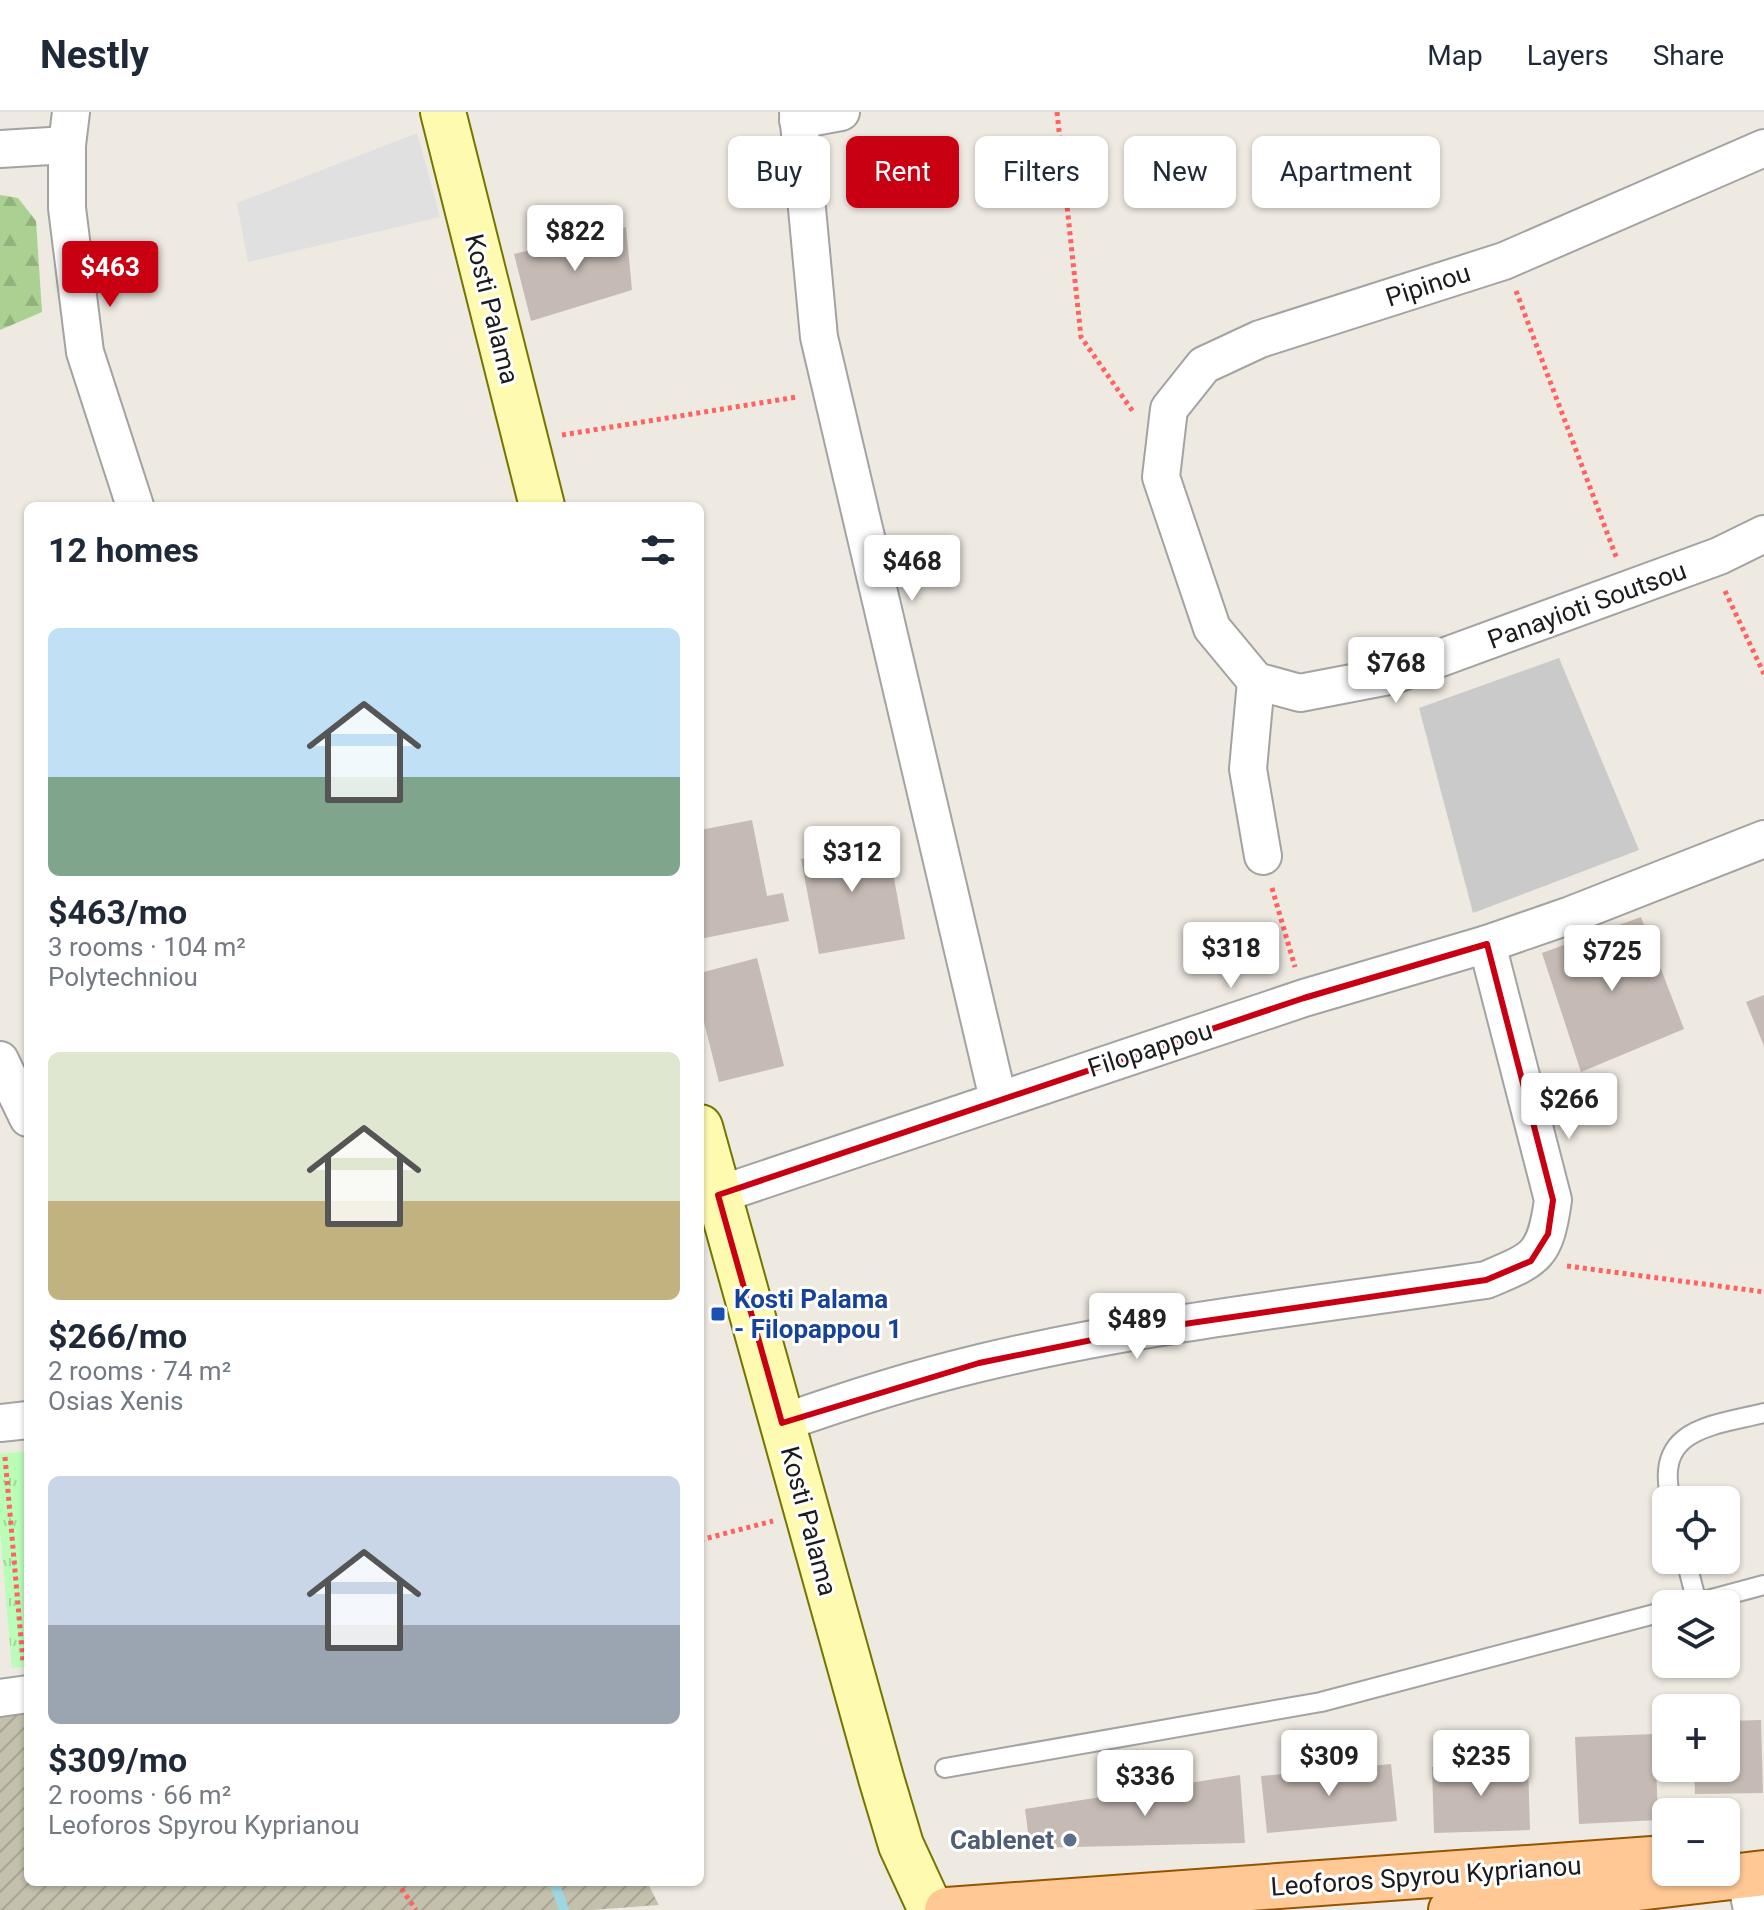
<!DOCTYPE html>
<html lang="en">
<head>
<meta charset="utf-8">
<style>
	:root { --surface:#fff; --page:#f2f2f3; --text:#1f2937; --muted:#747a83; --line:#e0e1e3; --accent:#c80012 }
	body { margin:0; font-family:Roboto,sans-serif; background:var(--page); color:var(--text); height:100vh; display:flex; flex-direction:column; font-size:30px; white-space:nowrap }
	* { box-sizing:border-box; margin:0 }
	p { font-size:26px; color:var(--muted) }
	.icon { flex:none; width:44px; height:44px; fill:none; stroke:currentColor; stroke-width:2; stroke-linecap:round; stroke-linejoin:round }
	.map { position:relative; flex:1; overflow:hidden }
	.drawer { position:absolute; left:24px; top:390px; width:680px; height:1384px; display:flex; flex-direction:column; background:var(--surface); border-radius:12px; box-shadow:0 2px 6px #0004 }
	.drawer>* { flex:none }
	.guide { position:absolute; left:728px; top:24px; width:760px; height:72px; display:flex; gap:16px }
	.fabs { position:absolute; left:1652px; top:1374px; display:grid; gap:16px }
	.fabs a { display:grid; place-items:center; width:88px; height:88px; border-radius:12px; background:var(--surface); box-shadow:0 2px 6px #0004; font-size:40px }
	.price { position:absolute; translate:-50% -68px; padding:0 18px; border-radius:8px; background:#fff; color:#222; font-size:26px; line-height:52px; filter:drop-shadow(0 2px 4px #0008) }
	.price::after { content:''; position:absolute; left:50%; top:48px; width:24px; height:18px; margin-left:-12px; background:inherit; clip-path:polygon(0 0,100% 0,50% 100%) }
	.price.selected { background:var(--accent); color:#fff }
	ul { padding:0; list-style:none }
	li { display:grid; align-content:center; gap:16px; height:424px; padding:0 24px }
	li span { display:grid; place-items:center; height:248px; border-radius:12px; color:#555 }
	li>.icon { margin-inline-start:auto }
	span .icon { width:144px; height:144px; fill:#fffc; stroke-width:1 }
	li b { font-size:34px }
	h2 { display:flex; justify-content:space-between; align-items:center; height:96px; padding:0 24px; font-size:34px }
	.pill { padding:0 28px; border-radius:12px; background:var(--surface); box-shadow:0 2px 6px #0004; font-size:28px; line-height:72px }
	.pill.selected { background:var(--accent); color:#fff }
	header { display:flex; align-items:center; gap:48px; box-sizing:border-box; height:112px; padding:0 40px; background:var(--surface); border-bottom:2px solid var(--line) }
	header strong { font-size:38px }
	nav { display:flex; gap:44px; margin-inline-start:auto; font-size:28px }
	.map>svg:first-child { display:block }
	.religious { fill:#cacaca }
	.construction { fill:url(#construction-furrows) }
	.forest { fill:url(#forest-firs) }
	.park { fill:url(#park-tufts) }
	.parking { fill:#e0e0e0 }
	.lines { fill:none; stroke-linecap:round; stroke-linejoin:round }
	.stream { stroke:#9ed7e0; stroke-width:10 }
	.building { fill:#c6bab4 }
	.lane-casing { stroke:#a3a3a3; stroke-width:22 }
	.street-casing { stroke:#a3a3a3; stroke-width:40 }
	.secondary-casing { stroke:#747600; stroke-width:48 }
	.primary-casing { stroke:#945500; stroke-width:48 }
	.path { stroke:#ff6361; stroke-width:5; stroke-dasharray:4 4; stroke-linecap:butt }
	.lane { stroke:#fff; stroke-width:18 }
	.street { stroke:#fff; stroke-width:36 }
	.secondary { stroke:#fefaaf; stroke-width:44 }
	.primary { stroke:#ffc895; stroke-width:44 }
	.marked { fill:none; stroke:#c80012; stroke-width:6; stroke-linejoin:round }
	.transit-dot { fill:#1a4fb4; stroke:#fff; stroke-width:3 }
	.service-dot { fill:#5c6f8a; stroke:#fff; stroke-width:3 }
	.labels { text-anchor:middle; stroke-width:6; stroke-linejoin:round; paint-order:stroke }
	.street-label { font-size:26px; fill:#1c1c1c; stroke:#fff }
	.transit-label { font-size:26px; font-weight:bold; fill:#164399; stroke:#fff; text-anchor:start }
	.service-label { font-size:26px; font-weight:bold; fill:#4e5e75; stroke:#fff; text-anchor:end }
</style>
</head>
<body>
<header>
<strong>Nestly</strong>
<nav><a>Map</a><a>Layers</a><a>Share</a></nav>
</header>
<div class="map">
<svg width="1764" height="1798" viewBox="0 0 1764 1798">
	<defs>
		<pattern id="construction-furrows" width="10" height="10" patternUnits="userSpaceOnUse" patternTransform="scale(2)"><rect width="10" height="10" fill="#c3c1ac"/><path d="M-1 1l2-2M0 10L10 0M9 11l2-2" fill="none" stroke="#a7a593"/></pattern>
		<pattern id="forest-firs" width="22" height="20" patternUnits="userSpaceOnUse" patternTransform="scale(2)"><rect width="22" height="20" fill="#aad192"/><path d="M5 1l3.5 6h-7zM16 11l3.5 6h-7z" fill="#92b37d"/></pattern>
		<pattern id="park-tufts" width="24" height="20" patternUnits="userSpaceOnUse" patternTransform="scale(2)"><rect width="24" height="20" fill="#bafdb9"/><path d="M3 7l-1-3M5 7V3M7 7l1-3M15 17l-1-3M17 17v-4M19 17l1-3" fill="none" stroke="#9fd89e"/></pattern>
	</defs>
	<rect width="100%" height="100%" fill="#eee9e1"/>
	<path class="religious" d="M1559,546L1639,738L1473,801L1419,596Z"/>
	<path class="construction" d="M28,1601V1770H647L659,1793L592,1798H0V1603Z"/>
	<path class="forest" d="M0,83L18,86L36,109L42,200L0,218Z"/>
	<path class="park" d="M28,1339V1554L12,1556L0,1419V1342Z"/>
	<path class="parking" d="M417,21L440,105L248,150L237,91Z"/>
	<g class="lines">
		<path class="stream" d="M554,1770L564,1798"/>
	</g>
	<g class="building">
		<path d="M626,115L632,178L531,209L514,142Z"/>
		<path d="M752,708L767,784L783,781L789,809L700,827V718Z"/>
		<path d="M870,715L876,747L890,744L905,827L819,842L801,747L824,742L821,724Z"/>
		<path d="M1641,805L1684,917L1581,960L1542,841Z"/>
		<path d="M757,846L784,954L719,970L700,894V861Z"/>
		<path d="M1764,883V934L1746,890Z"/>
		<path d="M1761,1608L1763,1681L1695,1682L1694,1656H1726V1609Z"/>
		<path d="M1655,1622L1658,1708L1579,1712L1575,1625Z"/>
		<path d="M1391,1652L1397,1709L1267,1721L1261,1664Z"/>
		<path d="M1528,1652L1530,1718L1434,1721L1432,1655Z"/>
		<path d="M1240,1663L1245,1731L1030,1736L1025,1697Z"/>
	</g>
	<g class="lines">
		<g class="lane-casing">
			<g id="lane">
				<path d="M1671,1388C1653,1316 1712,1314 1764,1301"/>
				<path d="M1686,1448L1697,1491"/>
				<path d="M1693,1492L1764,1473"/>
				<path d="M945,1656L1321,1590L1666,1499"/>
			</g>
		</g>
		<g class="street-casing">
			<g id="street">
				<path d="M71,0L67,33V96L85,240L135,394"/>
				<path d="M798,0L819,225L998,987"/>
				<path d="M798,8L841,0"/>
				<path d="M1764,36L1504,149L1260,227L1204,253L1169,297L1161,365L1212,516L1256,569L1300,581L1394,563L1719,444L1764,422"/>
				<path d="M0,37L67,33"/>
				<path d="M1256,569L1248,657L1263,744"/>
				<path d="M0,948L28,1006"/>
				<path d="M718,1083L1304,886L1487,832L1568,804L1764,727"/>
				<path d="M0,1311L28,1308"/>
				<path d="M782,1311C847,1288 913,1267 980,1251C1146,1211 1317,1193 1486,1168C1536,1147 1545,1145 1553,1088L1487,832"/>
				<path d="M0,1586L28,1582"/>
				<path d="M1745,1762L1752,1798"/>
			</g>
		</g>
		<g class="secondary-casing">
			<g id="secondary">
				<path d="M443,0L542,394"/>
				<path d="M700,1015L881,1666L901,1733L931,1798"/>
			</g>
		</g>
		<g class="primary-casing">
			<g id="primary">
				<path d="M947,1798L1666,1746"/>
				<path d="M1451,1798L1764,1761"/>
			</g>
		</g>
		<g class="path">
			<path d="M1057,0L1081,225L1134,301"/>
			<path d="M1516,179L1617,447"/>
			<path d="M562,323L797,285"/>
			<path d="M1725,479L1764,562"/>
			<path d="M1272,776L1295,855"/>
			<path d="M1567,1154L1764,1180"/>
			<path d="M5,1345L23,1550"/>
			<path d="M700,1428L773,1409"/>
			<path d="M397,1770L416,1798"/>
		</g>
		<use href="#lane" class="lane"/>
		<use href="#street" class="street"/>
		<use href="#secondary" class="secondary"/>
		<use href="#primary" class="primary"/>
	</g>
	<path class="marked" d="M1487,832L1553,1088L1548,1122L1531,1149L1486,1168L1136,1219L979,1251L782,1311L718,1083L1304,886Z"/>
	<rect class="transit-dot" x="710" y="1194" width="16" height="16" rx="4"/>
	<circle class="service-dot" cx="1070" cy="1728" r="8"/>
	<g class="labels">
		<g class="street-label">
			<text transform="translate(1428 173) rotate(-18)" y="9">Pipinou</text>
			<text transform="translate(492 197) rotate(76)" y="9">Kosti Palama</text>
			<text transform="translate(1587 493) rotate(-20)" y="9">Panayioti Soutsou</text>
			<text transform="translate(1150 937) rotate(-18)" y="9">Filopappou</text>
			<text transform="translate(809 1409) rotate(75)" y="9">Kosti Palama</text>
			<text transform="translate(1426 1764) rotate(-4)" y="9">Leoforos Spyrou Kyprianou</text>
		</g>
		<g class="transit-label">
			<text x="734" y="1196">Kosti Palama<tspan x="734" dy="30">- Filopappou 1</tspan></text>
		</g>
		<g class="service-label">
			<text x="1054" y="1737">Cablenet</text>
		</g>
	</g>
</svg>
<div class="fabs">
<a><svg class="icon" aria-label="locate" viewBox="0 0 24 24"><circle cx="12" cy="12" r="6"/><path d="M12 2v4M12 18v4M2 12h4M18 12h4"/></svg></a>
<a><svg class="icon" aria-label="layers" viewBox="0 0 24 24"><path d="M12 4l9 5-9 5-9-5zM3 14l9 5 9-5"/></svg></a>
<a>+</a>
<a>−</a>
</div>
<b class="price" style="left:575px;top:161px">$822</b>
<b class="price selected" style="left:110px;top:197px">$463</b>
<b class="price" style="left:912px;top:491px">$468</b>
<b class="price" style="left:1396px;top:593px">$768</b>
<b class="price" style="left:852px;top:782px">$312</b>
<b class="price" style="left:1231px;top:878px">$318</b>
<b class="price" style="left:1612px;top:881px">$725</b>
<b class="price" style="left:1569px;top:1029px">$266</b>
<b class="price" style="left:1137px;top:1249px">$489</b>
<b class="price" style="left:1329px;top:1686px">$309</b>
<b class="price" style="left:1481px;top:1686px">$235</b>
<b class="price" style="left:1145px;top:1706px">$336</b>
<div class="guide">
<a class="pill">Buy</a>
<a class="pill selected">Rent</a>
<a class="pill">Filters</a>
<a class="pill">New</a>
<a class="pill">Apartment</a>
</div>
<section class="drawer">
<h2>12 homes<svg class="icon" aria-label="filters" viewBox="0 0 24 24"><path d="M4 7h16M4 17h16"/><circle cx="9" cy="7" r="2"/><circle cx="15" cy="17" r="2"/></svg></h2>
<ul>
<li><span style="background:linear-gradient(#bfe0f5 60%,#7fa58c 0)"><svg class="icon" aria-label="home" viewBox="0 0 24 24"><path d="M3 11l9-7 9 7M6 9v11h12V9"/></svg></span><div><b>$463/mo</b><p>3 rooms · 104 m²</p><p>Polytechniou</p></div></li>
<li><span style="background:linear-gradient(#dfe7d0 60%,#c2b280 0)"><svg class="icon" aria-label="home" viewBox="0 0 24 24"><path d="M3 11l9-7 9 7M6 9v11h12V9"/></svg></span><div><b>$266/mo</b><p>2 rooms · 74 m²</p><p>Osias Xenis</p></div></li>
<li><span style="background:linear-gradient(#c9d6e8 60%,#9aa5b1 0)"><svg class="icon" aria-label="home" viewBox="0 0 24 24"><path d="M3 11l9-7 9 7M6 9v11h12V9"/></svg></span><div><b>$309/mo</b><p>2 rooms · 66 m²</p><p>Leoforos Spyrou Kyprianou</p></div></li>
</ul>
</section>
</div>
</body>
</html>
